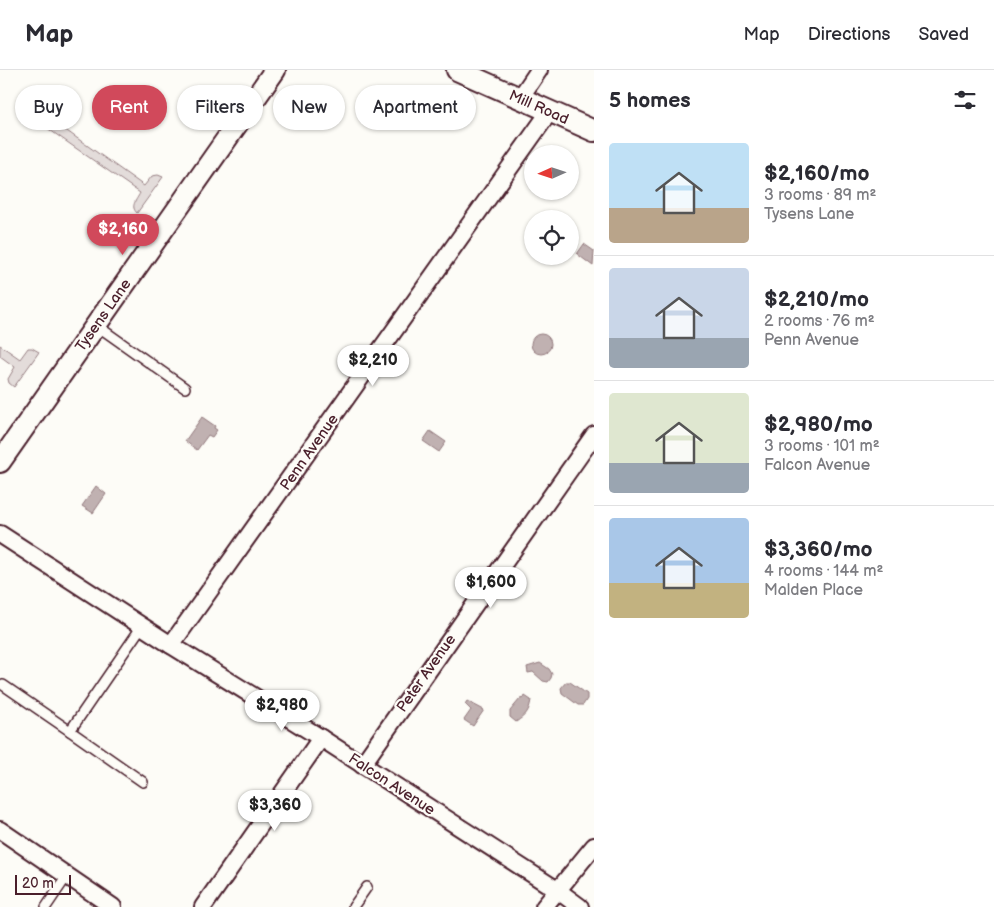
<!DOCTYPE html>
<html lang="en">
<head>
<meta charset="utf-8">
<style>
	:root { --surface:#fff; --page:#f7f7f7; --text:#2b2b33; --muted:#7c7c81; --line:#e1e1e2; --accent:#d1495b }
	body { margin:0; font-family:"Balsamiq Sans",sans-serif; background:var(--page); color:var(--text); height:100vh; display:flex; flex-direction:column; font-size:19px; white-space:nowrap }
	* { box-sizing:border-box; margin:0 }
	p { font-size:16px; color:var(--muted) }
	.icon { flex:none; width:28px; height:28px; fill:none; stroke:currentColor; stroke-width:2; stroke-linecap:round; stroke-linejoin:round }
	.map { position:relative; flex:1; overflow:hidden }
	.side { display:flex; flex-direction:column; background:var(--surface); width:400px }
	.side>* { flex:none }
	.banner { position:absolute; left:15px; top:15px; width:475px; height:45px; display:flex; gap:10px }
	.needle { width:32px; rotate:267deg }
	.controls { position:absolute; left:524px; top:75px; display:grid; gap:10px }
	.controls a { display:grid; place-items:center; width:55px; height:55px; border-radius:50%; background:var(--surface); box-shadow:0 1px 4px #0004; font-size:25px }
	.scale { position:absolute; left:15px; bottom:12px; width:56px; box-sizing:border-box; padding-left:5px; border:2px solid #4a1f2b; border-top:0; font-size:14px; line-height:18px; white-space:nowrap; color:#4a1f2b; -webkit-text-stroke:4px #fdfcf7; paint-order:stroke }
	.price { position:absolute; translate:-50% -42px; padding:0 11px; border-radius:18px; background:#fff; color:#222; font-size:16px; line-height:32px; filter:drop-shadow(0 1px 2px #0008) }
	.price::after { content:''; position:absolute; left:50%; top:30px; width:15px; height:11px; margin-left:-8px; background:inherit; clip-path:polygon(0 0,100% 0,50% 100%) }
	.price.on { background:var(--accent); color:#fff }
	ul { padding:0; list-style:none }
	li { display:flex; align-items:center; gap:15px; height:125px; padding:0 15px }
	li+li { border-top:1px solid var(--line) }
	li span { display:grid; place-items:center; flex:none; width:140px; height:100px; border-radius:5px; color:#555 }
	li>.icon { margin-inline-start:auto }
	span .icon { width:60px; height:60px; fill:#fffc; stroke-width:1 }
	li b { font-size:21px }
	h2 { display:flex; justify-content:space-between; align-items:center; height:60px; padding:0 15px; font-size:21px }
	.pill { padding:0 18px; border-radius:22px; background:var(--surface); box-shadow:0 1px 4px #0004; font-size:18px; line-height:45px }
	.pill.on { background:var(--accent); color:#fff }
	header { display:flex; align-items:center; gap:30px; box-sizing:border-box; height:70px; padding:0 25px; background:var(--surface); border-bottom:1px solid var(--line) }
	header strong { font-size:24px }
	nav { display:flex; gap:28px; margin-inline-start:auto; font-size:18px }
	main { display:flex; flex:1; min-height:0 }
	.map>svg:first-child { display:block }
	.green { fill:#e3dcda; stroke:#967e82 }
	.water { fill:#c0b1b1; stroke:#91777b }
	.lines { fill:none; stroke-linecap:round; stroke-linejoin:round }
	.service-casing { stroke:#4a1f2b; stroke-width:12 }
	.minor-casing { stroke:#4a1f2b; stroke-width:20 }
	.tertiary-casing { stroke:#4a1f2b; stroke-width:24 }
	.service { stroke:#fdfcf7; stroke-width:9 }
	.minor { stroke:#fdfcf7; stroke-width:16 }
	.tertiary { stroke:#fdfcf7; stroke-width:20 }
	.labels { text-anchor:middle; stroke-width:4.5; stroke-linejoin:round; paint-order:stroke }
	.street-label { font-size:15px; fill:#4a1f2b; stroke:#fdfcf7 }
</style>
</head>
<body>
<header>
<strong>Map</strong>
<nav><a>Map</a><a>Directions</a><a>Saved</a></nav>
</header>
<main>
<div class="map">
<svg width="594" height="837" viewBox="0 0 594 837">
	<rect width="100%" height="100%" fill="#fdfcf7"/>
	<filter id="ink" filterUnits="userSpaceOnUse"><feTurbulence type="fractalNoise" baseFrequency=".02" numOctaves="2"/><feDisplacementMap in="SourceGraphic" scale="10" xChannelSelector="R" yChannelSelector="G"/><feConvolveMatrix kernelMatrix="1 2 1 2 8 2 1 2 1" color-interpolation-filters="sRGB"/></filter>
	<g filter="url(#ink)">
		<g class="green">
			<path d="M32,36L144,116L152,106L158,105L163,107L137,143C130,136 136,131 140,123L27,44Z"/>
			<path d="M0,275L20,289L28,278H32L39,282L14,317L9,313L8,309L15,297L0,286Z"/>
		</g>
		<g class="water">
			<path d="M584,174L594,181L593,196L577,184Z"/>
			<circle cx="541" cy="274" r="10"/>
			<path d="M202,347L215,356L214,358L217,360L212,367L208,365L197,380L185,371Z"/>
			<path d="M430,361L446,372L439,382L423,371Z"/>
			<path d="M96,416L106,424L93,443L82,436Z"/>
			<path d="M540,593L549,599L552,604L551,608L548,612L543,611L533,602L528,603L527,597Z"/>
			<path d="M566,612H570L587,624V629L583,635H578L562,623L561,618Z"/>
			<path d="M525,626L531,630C529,642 526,645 516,652L510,647V641L520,629L524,628Z"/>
			<path d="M467,631L484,640L473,656L464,650L471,640L465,634Z"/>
		</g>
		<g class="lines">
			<g class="service-casing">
				<g id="service">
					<path d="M96,255L185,318"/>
					<path d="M3,615L70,661L142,556"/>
					<path d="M70,661L143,712"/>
					<path d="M46,837L67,806"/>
					<path d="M353,837L367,817"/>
				</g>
			</g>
			<g class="minor-casing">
				<g id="minor">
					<path d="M520,28L539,0"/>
					<path d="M0,464L171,575L321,668L557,820L580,837"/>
					<path d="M171,575L550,41"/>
					<path d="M362,695L594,365"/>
					<path d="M0,760L113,837"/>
					<path d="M203,837L321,668"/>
					<path d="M544,837L594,776"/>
				</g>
			</g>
			<g class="tertiary-casing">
				<g id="tertiary">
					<path d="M457,0L594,61"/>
					<path d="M0,392L275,0"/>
				</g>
			</g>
			<use href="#service" class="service"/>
			<use href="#minor" class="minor"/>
			<use href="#tertiary" class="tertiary"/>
		</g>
	</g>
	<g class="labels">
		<g class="street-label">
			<text transform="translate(539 37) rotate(24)" y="5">Mill Road</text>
			<text transform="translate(103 245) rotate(-55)" y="5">Tysens Lane</text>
			<text transform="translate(309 382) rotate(-55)" y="5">Penn Avenue</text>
			<text transform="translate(426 603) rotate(-55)" y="5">Peter Avenue</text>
			<text transform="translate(392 714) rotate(33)" y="5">Falcon Avenue</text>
		</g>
	</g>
</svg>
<div class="controls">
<a><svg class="needle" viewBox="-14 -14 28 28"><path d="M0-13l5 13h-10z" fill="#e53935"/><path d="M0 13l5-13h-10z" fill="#7c7c81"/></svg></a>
<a><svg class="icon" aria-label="locate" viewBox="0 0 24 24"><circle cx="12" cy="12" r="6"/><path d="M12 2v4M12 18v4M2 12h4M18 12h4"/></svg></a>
</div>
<div class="scale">20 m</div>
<b class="price on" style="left:123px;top:186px">$2,160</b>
<b class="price" style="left:373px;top:317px">$2,210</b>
<b class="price" style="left:491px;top:539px">$1,600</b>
<b class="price" style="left:282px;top:662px">$2,980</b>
<b class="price" style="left:275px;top:762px">$3,360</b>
<div class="banner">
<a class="pill">Buy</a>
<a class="pill on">Rent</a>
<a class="pill">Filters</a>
<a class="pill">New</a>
<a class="pill">Apartment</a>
</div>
</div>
<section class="side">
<h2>5 homes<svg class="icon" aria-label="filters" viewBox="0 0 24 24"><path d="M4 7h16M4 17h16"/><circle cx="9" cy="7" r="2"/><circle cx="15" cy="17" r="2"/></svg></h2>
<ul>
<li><span style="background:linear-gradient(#bfe0f5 65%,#b9a48a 0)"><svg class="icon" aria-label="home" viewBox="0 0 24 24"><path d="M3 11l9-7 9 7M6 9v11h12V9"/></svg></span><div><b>$2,160/mo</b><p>3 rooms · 89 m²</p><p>Tysens Lane</p></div></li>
<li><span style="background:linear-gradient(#c9d6e8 70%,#9aa5b1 0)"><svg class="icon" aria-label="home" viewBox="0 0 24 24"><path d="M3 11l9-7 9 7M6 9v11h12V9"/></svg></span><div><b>$2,210/mo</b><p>2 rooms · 76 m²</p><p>Penn Avenue</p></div></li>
<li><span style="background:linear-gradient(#dfe7d0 70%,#9aa5b1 0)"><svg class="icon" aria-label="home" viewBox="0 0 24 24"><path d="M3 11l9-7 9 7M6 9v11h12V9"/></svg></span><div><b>$2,980/mo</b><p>3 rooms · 101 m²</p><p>Falcon Avenue</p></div></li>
<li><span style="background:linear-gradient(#a9c7e8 65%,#c2b280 0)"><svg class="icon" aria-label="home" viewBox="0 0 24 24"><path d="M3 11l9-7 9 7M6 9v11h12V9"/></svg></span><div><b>$3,360/mo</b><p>4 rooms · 144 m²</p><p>Malden Place</p></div></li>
</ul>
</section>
</main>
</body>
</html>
